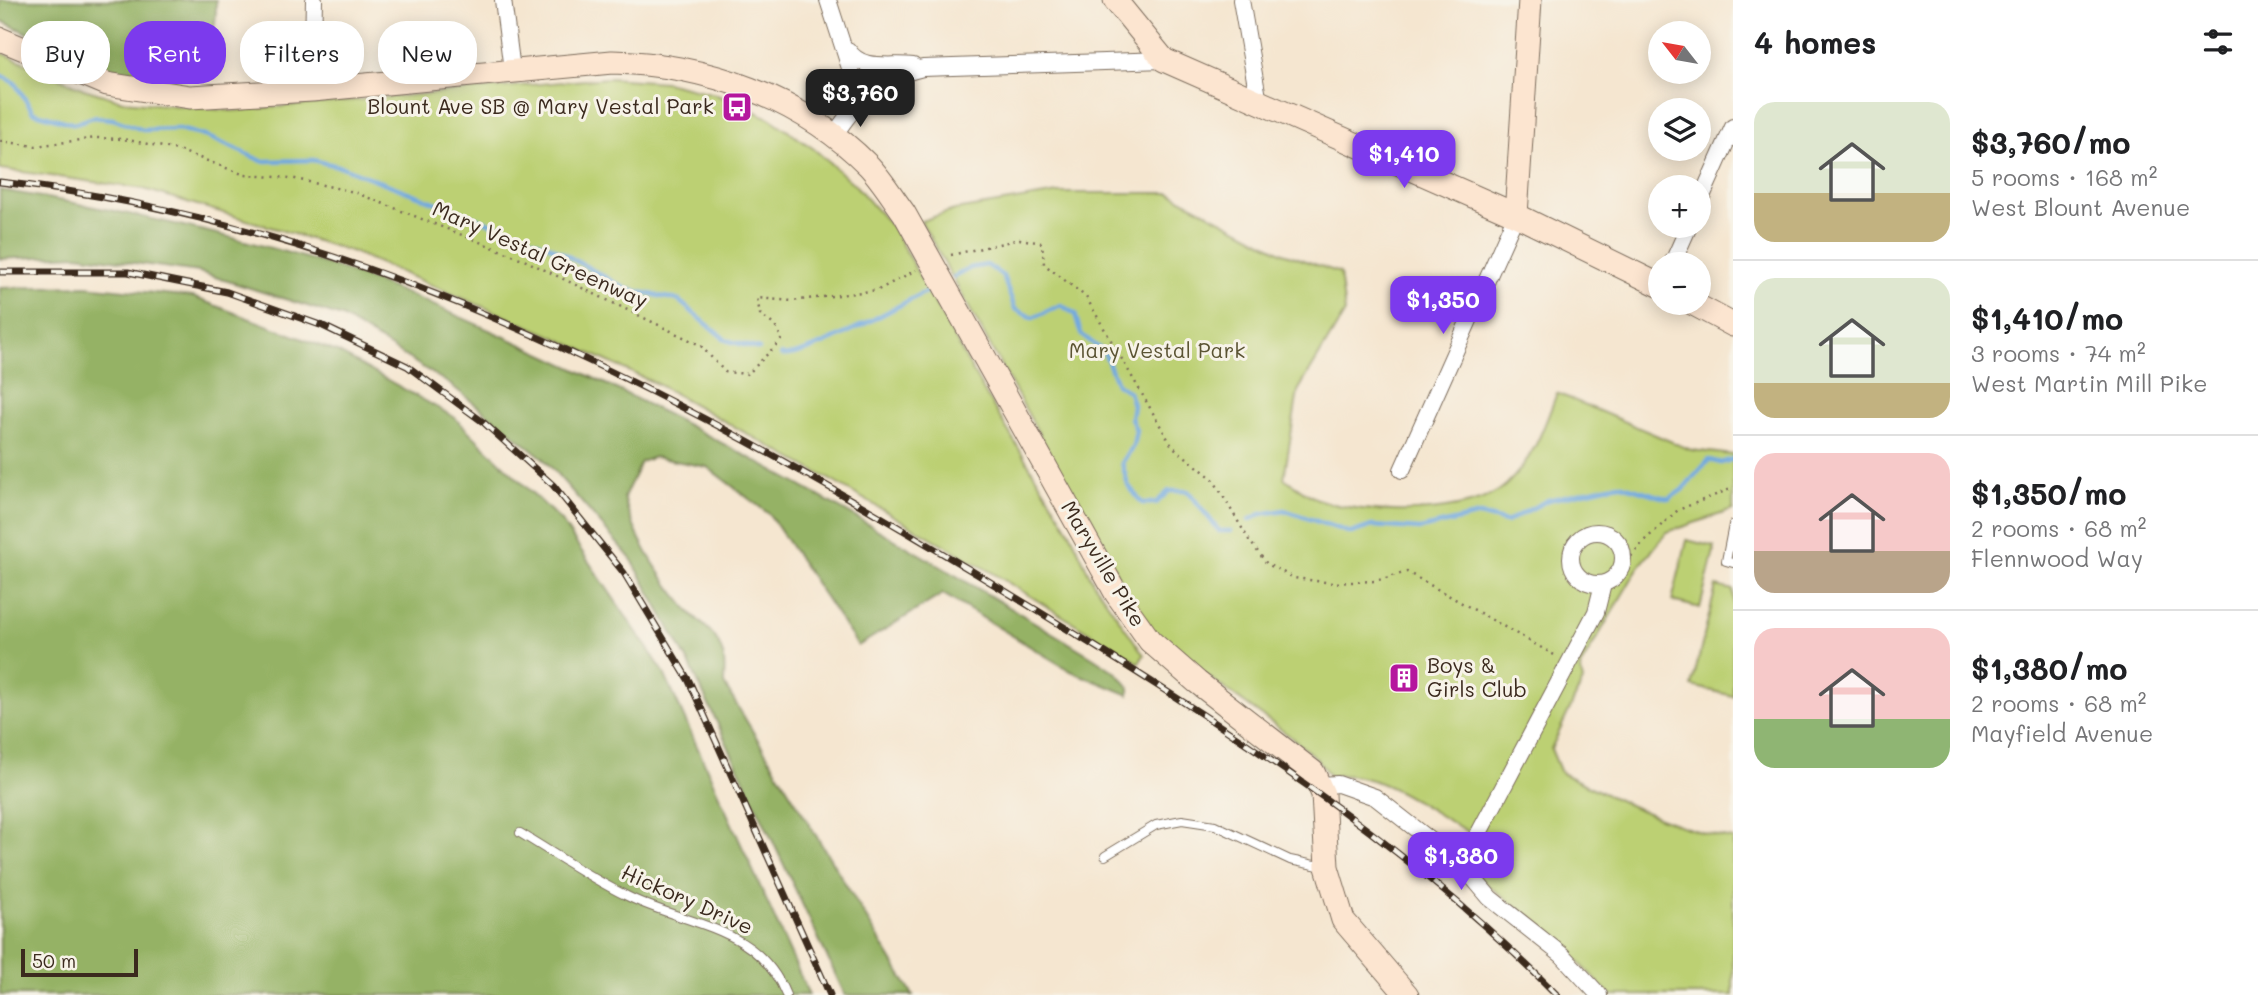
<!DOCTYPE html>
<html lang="en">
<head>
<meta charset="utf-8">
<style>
	:root { --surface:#fff; --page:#f2f2f2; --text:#202124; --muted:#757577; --line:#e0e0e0; --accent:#7c3aed }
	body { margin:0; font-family:Mali,sans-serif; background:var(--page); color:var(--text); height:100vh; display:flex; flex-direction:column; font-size:26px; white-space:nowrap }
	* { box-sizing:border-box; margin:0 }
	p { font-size:23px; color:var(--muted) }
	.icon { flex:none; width:38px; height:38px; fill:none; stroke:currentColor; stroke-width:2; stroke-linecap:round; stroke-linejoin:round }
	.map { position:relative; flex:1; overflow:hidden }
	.sheet { display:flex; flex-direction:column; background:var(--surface); width:525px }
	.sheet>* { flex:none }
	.guide { position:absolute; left:21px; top:21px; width:665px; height:63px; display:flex; gap:14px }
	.needle { width:46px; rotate:301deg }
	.controls { position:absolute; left:1648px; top:21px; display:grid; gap:14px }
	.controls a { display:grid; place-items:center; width:63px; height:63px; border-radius:50%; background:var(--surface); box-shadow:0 4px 18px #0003; font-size:35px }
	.scale { position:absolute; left:21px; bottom:18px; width:117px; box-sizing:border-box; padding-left:7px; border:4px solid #3b2a1e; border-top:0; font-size:19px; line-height:24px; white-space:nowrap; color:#3b2a1e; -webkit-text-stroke:5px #f7f3e8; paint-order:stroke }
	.price { position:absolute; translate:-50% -60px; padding:0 16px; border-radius:14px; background:var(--accent); color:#fff; font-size:23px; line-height:46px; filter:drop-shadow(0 2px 4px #0008) }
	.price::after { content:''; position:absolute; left:50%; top:42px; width:21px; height:16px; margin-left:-10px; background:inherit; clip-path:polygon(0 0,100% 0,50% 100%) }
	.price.selected { background:#222; color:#fff }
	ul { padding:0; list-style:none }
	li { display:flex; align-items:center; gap:21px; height:175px; padding:0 21px }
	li+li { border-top:2px solid var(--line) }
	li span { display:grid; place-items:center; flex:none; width:196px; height:140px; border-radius:21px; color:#555 }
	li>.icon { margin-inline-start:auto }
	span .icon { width:84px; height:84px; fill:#fffc; stroke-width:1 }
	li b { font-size:30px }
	h2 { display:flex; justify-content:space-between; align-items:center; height:84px; padding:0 21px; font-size:30px }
	.chip { padding:0 24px; border-radius:28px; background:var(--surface); box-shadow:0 4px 18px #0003; font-size:24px; line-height:63px }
	.chip.selected { background:var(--accent); color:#fff }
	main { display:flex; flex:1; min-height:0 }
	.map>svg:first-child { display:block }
	.green { fill:#bcd073; stroke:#7c7d48; stroke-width:2 }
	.forest { fill:#95b265; stroke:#686e42; stroke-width:2 }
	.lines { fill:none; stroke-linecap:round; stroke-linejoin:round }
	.stream { stroke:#71a9e0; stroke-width:4.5 }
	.lane-casing { stroke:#7c6c5c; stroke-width:10 }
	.street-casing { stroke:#7c6c5c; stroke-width:18 }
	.secondary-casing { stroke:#7c6c5c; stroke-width:25 }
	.path { stroke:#7c6c5c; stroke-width:2.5; stroke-dasharray:2 5; stroke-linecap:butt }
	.lane { stroke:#fff; stroke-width:8 }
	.street { stroke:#fff; stroke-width:16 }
	.secondary { stroke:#fce5d0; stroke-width:23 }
	.rail-casing { stroke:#3b2a1e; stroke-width:7 }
	.rail { stroke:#f7f3e8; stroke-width:4.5; stroke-dasharray:13; stroke-linecap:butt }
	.labels { text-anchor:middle; stroke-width:6; stroke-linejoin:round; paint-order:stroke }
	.poi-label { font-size:21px; fill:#3b2a1e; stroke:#f7f3e8; text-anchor:end }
	.street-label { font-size:21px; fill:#3b2a1e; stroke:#f7f3e8 }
	.park-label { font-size:21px; fill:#5b5433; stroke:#f7f3e8 }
</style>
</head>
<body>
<main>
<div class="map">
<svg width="1733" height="995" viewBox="0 0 1733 995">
	<rect width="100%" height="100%" fill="#f7f3e8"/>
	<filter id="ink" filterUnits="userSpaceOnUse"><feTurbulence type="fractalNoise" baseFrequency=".0143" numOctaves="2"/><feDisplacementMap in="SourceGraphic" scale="14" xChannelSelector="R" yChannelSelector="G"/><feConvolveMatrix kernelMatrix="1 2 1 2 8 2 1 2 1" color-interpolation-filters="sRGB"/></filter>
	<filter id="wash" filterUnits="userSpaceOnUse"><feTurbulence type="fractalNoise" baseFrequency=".00686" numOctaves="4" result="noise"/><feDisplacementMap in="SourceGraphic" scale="28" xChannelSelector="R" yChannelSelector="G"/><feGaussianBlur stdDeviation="1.57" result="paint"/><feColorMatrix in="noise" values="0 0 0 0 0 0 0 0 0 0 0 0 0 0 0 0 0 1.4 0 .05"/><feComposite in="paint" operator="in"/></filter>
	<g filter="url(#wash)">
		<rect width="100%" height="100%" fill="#f5e6d0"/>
		<g class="green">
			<path d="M0,52L84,89L123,101L233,111L608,78L665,82L715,94L769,118L814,149L856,186L892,227L985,393L1070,532L1093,582L1144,655L1139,663L991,572L829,479L659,385L550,335L350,251L144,189L0,169Z"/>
			<path d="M1058,193H1170L1283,253L1340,273L1345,312L1298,391L1284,478C1295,485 1308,496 1320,500C1363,516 1471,518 1506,485C1535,457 1543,429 1557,393L1691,450L1733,455V510L1667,532L1638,568L1580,667L1583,681L1551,749L1561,773C1615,798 1674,830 1733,839V995H1610L1553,935L1481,880L1471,867L1485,840C1433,818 1388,769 1330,776L1316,758L1287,734L1188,662L1154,633L1133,603L921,221L955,210Z"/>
			<path d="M1687,540L1715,547L1700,608L1672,601Z"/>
			<path d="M1716,586L1733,590V696L1692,686Z"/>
		</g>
		<g class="forest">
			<path d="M0,0H216C217,41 206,62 171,82L100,68L0,20Z"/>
			<path d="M0,190C109,208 218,231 323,263C386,283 447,311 507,338C711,428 903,543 1094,658L1118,674L1129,687V695L1071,671L943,594L858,646L769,514L707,467L654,457L641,462L624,497C634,538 661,578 688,610C702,626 715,630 722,652C726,661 724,674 724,684L913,995H845L690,665L632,560L543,458L451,385L342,317L199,272L77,255L0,259Z"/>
			<path d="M86,286L193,297L337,352L454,417L561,521L663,671L809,995H0V288Z"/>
		</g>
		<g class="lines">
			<g class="stream">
				<path d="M0,75L15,83L33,112L74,124L93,117L113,119L143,130L179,129L208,137L262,161L313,160L342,167L550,246L626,289L678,300L726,340L759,349"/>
				<path d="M954,277L970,268L987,265L1003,276L1015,309L1033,318L1061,305L1075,314L1081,334L1104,352L1117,384L1129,392L1133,405L1131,418L1136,430L1133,446L1122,463L1128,485L1142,503H1156L1169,491H1188L1219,531H1231"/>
				<path d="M781,355C803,361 903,303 929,290"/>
				<path d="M1249,520L1261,514L1284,510L1351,533L1372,526L1420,529L1480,515L1506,522L1548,500L1619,484L1669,499L1682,490L1709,460L1721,463L1733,459"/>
			</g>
		</g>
	</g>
	<g filter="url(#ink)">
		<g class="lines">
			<g class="lane-casing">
				<g id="lane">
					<path d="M1733,525L1726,561L1733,563"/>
					<path d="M520,833C555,854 590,878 627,896C687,926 758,925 786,995"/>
					<path d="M1105,856L1156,825L1182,820L1215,825L1290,860L1324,867"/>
				</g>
			</g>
			<g class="street-casing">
				<g id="street">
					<path d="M503,0L512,70"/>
					<path d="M828,0L860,99"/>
					<path d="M1241,0L1259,103"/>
					<path d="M848,50C862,72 890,63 913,66"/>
					<path d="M312,90L314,0"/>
					<path d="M833,137C859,98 876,79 923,68L1164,60"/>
					<path d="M1699,203L1733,127"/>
					<path d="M1672,264L1689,226"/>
					<path d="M1402,470L1516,215"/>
					<circle cx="1597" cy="558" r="26"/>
					<path d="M1320,785L1338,784L1375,797L1462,865L1490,898L1562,955L1599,995"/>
					<path d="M1462,865L1596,612L1603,584"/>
				</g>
			</g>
			<g class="secondary-casing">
				<g id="secondary">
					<path d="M1115,0L1164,60L1516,215L1661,286"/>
					<path d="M0,39L107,84L190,97L312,90L612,62C705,64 801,97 869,166C882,180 893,198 904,213L1116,593L1150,641L1197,682L1313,772L1323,794L1327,867L1343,920L1407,995"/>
					<path d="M1516,215L1530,0"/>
					<path d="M1692,303L1733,325"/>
				</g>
			</g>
			<g class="path">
				<path d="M0,141L35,146L96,138L123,139L178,150L245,175L291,178L354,192L520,258L700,345L725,372L748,374L782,339L775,326L760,314L757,298L792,301L878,290L916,270"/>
				<path d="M951,255L1020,239L1042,243L1044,264L1086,297L1172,446L1213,479L1249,540L1267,564L1294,578L1332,583L1375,581L1407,572L1556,656"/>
				<path d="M1622,567L1645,540L1678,510L1733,488"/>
			</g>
			<use href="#lane" class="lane"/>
			<use href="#street" class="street"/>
			<use href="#secondary" class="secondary"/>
			<g class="rail-casing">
				<g id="rail">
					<path d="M0,182C377,223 715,414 1033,608C1220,723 1403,838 1557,995"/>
					<path d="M0,272H128L227,292L323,326L407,366L483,422L553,485L624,573L689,681L830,995"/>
				</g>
			</g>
			<use href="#rail" class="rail"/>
		</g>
	</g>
	<defs>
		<g id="bus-square" transform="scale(1.575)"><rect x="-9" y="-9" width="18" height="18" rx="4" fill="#b5179e" stroke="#f7f3e8"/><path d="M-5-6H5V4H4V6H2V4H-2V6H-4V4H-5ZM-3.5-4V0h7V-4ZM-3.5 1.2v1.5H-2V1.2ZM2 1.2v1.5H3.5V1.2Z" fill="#fff"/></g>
		<g id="building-square" transform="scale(1.575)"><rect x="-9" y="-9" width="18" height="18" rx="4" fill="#b5179e" stroke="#f7f3e8"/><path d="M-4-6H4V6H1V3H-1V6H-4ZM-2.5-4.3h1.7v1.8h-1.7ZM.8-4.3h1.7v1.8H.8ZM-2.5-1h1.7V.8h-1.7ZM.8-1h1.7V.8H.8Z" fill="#fff"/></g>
	</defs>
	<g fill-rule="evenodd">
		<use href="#bus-square" x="737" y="107"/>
		<use href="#building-square" x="1404" y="678"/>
	</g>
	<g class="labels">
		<g class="poi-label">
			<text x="714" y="114">Blount Ave SB @ Mary Vestal Park</text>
			<text x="1427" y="673" text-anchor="start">Boys &amp;<tspan x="1427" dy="24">Girls Club</tspan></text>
		</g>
		<g class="street-label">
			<text transform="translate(540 255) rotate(24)" y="7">Mary Vestal Greenway</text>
			<text transform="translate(1103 564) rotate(59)" y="7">Maryville Pike</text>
			<text transform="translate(687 900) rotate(24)" y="7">Hickory Drive</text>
		</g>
		<g class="park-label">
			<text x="1157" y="358">Mary Vestal Park</text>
		</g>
	</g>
</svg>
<div class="controls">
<a><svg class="needle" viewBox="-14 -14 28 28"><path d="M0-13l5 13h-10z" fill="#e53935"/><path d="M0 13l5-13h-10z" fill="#757577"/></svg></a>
<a><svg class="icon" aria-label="layers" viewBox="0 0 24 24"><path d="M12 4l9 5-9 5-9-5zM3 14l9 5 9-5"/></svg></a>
<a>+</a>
<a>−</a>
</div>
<div class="scale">50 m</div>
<b class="price selected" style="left:860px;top:129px">$3,760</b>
<b class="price" style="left:1404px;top:190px">$1,410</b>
<b class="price" style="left:1443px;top:336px">$1,350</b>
<b class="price" style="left:1461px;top:892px">$1,380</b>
<div class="guide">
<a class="chip">Buy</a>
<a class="chip selected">Rent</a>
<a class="chip">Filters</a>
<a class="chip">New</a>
</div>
</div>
<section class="sheet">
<h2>4 homes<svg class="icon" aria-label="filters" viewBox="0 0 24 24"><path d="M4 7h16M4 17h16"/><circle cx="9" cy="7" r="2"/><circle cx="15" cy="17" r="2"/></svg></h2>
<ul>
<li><span style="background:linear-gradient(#dfe7d0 65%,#c2b280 0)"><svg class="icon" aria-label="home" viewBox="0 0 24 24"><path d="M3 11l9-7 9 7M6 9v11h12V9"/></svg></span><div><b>$3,760/mo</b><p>5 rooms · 168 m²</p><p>West Blount Avenue</p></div></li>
<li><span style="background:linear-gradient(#dfe7d0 75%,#c2b280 0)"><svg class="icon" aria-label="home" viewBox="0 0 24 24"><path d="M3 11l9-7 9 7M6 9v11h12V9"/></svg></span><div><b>$1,410/mo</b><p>3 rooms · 74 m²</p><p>West Martin Mill Pike</p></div></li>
<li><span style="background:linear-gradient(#f6c9c9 70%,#b9a48a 0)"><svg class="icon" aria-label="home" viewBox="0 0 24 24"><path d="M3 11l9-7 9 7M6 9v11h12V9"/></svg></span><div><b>$1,350/mo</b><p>2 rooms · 68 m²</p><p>Flennwood Way</p></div></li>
<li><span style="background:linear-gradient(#f6c9c9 65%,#8fb573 0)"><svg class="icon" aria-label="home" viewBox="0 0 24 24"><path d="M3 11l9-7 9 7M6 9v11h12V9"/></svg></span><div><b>$1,380/mo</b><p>2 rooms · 68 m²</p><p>Mayfield Avenue</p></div></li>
</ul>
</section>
</main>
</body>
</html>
